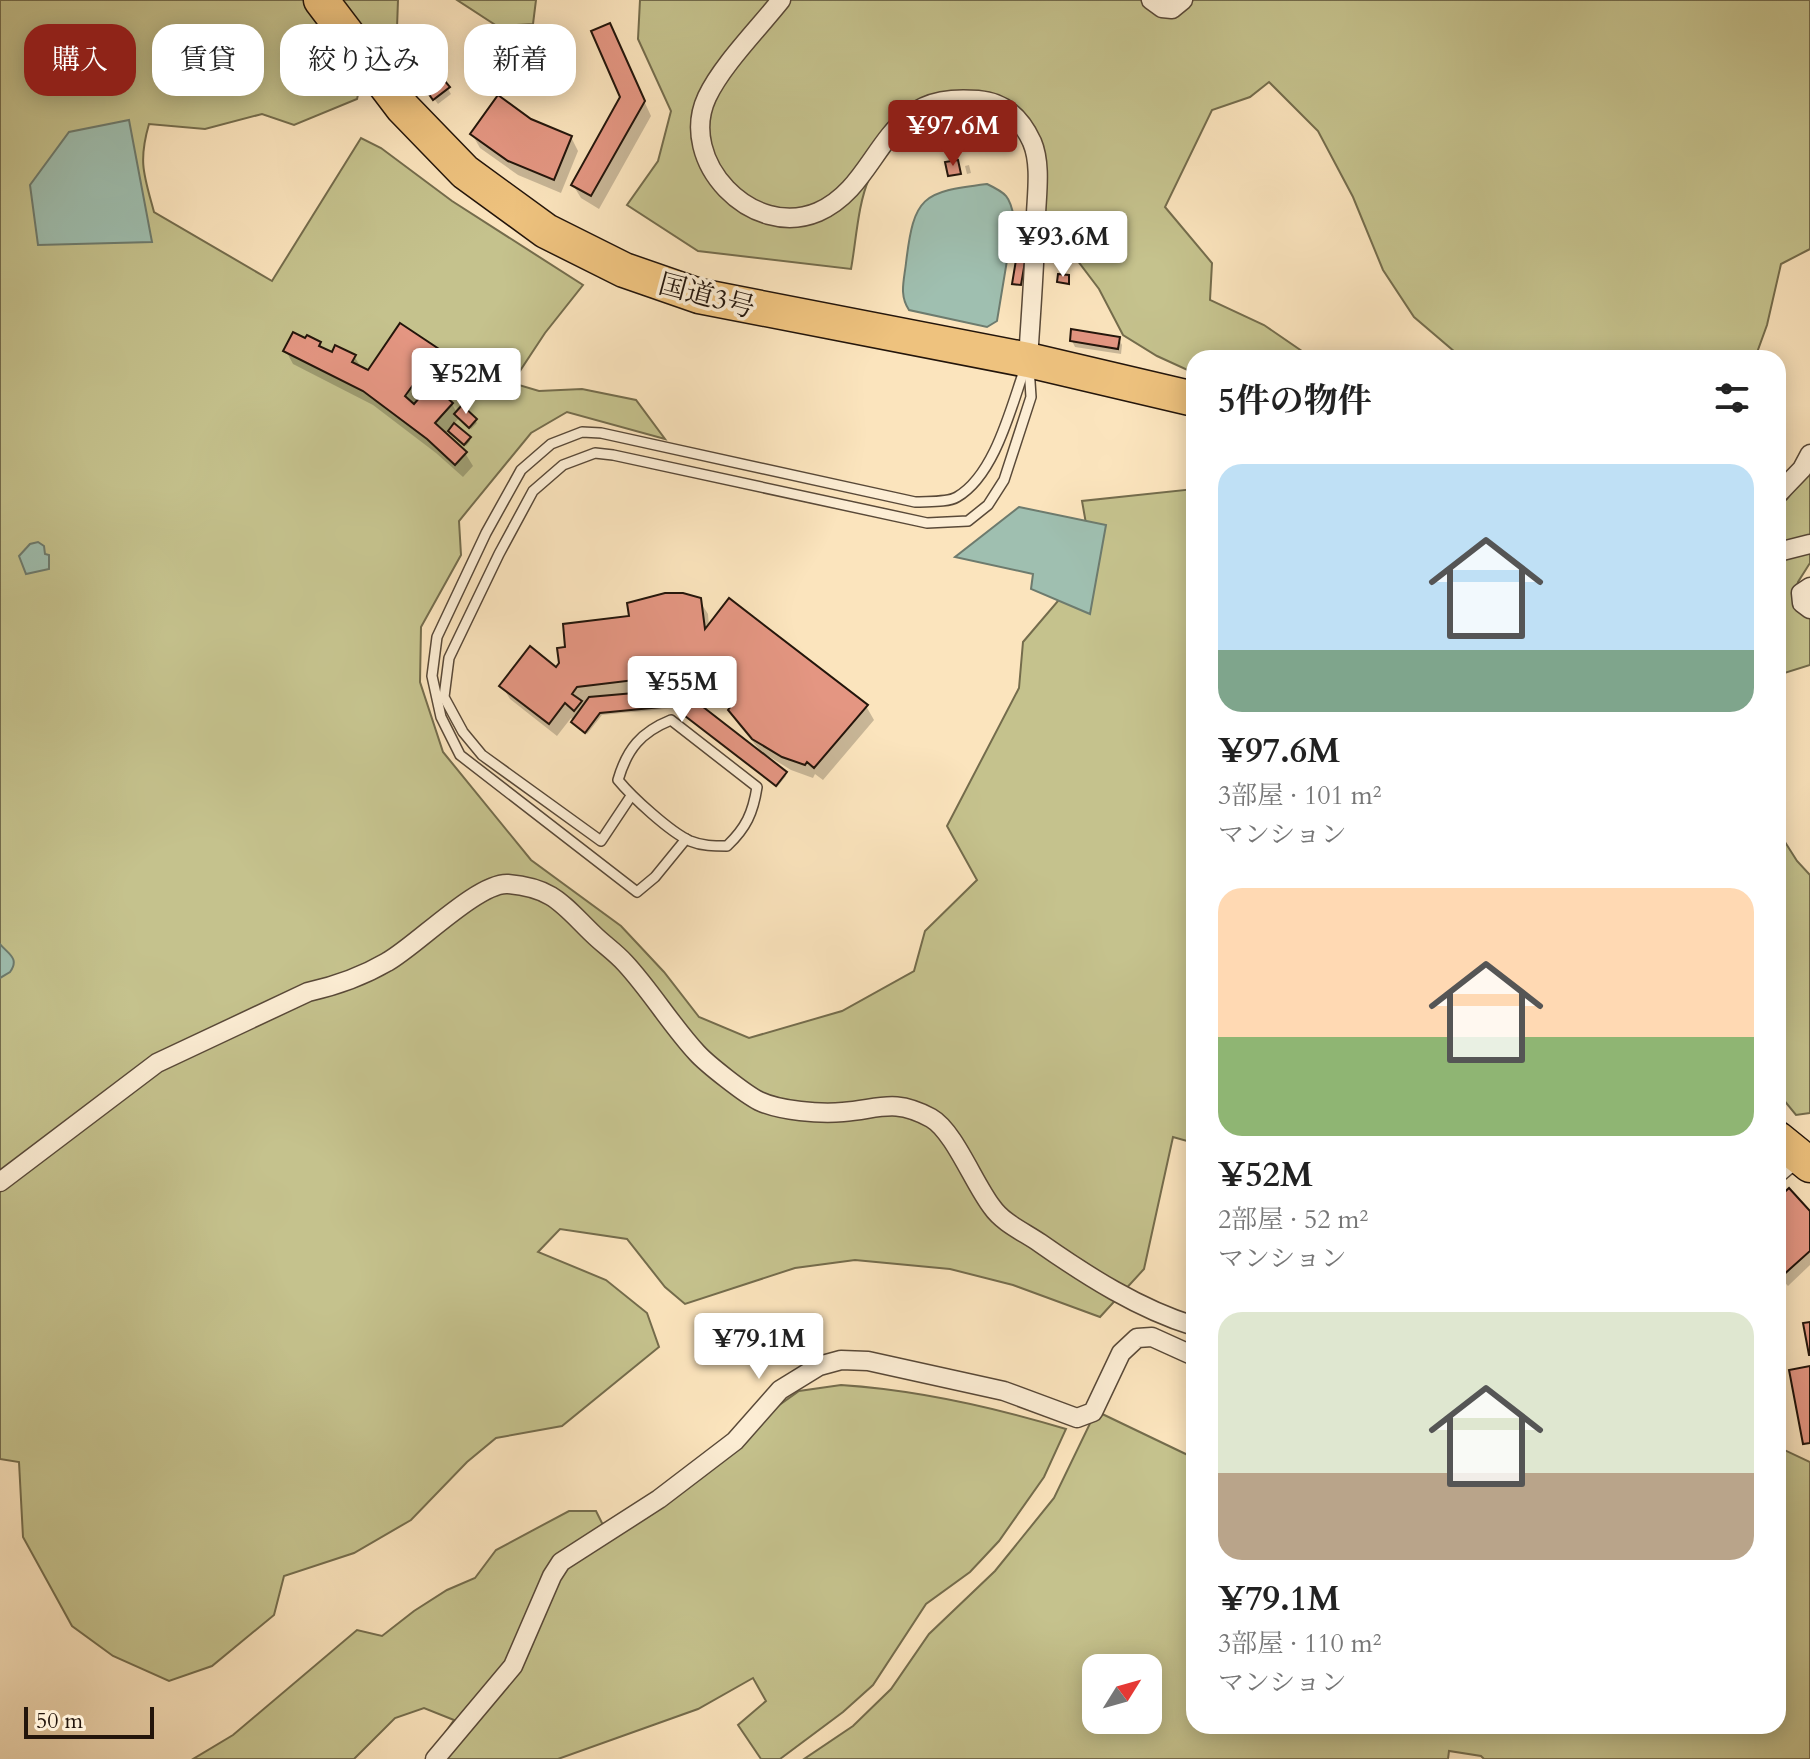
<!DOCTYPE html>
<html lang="ja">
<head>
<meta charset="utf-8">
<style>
	:root { --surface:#fff; --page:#f6f6f6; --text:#222; --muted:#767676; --accent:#8f2418 }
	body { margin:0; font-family:Cardo,"Noto Serif JP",serif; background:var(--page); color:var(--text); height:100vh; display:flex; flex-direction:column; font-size:30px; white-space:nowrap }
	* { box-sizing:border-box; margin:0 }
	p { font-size:26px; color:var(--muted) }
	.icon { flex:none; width:44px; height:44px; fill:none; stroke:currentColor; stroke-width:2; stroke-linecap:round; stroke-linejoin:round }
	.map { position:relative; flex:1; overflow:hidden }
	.side { position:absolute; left:1186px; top:350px; width:600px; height:1384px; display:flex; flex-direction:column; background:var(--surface); border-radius:24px; box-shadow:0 4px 20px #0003 }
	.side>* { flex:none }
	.banner { position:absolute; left:24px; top:24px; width:760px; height:72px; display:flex; gap:16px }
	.needle { width:52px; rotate:53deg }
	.buttons { position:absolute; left:1082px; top:1654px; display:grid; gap:16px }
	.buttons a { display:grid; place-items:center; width:80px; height:80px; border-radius:16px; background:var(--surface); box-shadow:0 4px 20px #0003; font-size:40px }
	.scale { position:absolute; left:24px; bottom:20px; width:130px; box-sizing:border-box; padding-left:8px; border:4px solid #23150b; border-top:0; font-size:22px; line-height:28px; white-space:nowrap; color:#23150b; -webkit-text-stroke:6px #fcedd4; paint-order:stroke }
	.price { position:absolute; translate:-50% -68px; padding:0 18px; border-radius:8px; background:#fff; color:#222; font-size:26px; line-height:52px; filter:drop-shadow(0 2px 4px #0008) }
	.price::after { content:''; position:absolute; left:50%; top:48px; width:24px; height:18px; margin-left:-12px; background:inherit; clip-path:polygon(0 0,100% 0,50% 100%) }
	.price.active { background:var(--accent); color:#fff }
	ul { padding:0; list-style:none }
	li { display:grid; align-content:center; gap:16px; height:424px; padding:0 32px }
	li span { display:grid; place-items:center; height:248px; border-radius:24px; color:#555 }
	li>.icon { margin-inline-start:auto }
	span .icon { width:144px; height:144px; fill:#fffc; stroke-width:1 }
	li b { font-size:34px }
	h2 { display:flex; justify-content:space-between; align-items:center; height:96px; padding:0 32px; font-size:34px }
	.pill { padding:0 28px; border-radius:24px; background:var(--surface); box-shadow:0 4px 20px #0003; font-size:28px; line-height:72px }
	.pill.active { background:var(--accent); color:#fff }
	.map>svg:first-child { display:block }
	.green { fill:#c5c28d; stroke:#746c4c; stroke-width:2; fill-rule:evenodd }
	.water { fill:#9fbfb0; stroke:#6d7b6e; stroke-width:2 }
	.shadow { fill:#0003; fill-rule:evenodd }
	.building { fill:#e49682; stroke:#23150b; stroke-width:2 }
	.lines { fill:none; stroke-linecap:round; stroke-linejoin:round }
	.lane-casing { stroke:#594938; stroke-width:12 }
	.street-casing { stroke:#594938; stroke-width:21 }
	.highway-casing { stroke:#23150b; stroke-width:37 }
	.lane { stroke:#fcedd4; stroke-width:9 }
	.street { stroke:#fcedd4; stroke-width:18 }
	.highway { stroke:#eec27e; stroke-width:34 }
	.labels { text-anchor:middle; stroke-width:7; stroke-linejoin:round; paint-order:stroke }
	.street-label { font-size:28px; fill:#23150b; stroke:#fcedd4 }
</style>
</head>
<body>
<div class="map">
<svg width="1810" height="1759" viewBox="0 0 1810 1759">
	<rect width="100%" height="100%" fill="#fbe4bd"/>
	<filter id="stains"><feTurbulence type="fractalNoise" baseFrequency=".0025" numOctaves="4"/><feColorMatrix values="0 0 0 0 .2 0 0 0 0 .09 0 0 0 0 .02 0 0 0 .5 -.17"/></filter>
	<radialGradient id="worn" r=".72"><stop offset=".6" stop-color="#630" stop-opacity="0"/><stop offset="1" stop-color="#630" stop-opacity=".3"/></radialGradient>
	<g class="green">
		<path d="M0,0H311L363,74L357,99L294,125L262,114L205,129L149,124C138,162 144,175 154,212L272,281L361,138L381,148L452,201L583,285L545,333L512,383L539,391L582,389L636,400L665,439L567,412L531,433L459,521L461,555L421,627L420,682L443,752L531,860L621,926L664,972L699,1017L749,1038L842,1011L914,971L925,931L977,880L947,826L1019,688L1023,642L1064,594L1090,546L1082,501L1194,489V1143L1173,1137L1144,1269L1100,1317L1013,1285L950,1269L855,1260L795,1268L685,1304L665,1287L627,1239L560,1229L538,1252L606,1280L647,1313L659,1347L562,1426L496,1438L467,1462L411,1520L354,1553L284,1576L274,1615L212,1666L169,1681L113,1656L72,1626L23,1537L19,1462L0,1459Z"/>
		<path d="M340,0H398L397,28L357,27Z"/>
		<path d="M457,0H536L533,24L497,26Z"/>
		<path d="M640,0H1810V249L1781,264L1767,325L1755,358H1462L1414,317L1383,270L1353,197L1318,131L1269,82L1250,97L1212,110L1165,207L1212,263L1210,300L1264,325L1312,358H1194V373L1157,356L1123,335L1099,289L1077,260L1032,214C1033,186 1032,155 1016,131C1000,106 957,104 932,114C915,120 876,162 869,179C858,203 856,242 851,269L698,251L627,205L658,161L671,111L638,39Z"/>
		<path d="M1810,468V538L1778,547V506L1787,499Z"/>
		<path d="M1810,548V563L1798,582L1795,595L1810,617V665L1778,675V556Z"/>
		<path d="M1778,831L1797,861L1810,875V1113L1796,1115L1778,1093Z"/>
		<path d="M841,1385C918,1390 993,1407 1066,1429L1044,1477L999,1541L970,1572L926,1604L873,1685L843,1712L780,1759H761L738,1725L766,1701L753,1678L698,1709L558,1759H427L454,1720L424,1708L395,1718L354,1759H193L233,1735L357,1630L382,1636L414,1611L447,1590L475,1578L496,1550L569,1511H596L605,1529L799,1391Z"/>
		<path d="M1096,1411L1194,1458V1726H1778V1447L1810,1462V1759H1484L1481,1756L1449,1751L1448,1759H804L853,1726L891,1689L929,1634L995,1571L1054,1498ZM1096,1668H1148V1720H1096Z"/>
	</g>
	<g class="water">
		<path d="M129,120L152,242L38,245L30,185L69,132Z"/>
		<path d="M987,184C1006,193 1010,196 1014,218L997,321L987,327L909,310C899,295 904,281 906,263C914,196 922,192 987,184Z"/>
		<path d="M1019,507L1106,525L1090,614L1031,589L1033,574L955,557Z"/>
		<path d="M38,542L44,546L45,554L49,555V569L26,574L19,556L30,544Z"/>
		<path d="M0,944C8,954 20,958 10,972L0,978Z"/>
	</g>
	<g class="shadow">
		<path d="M609,25L651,116L599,209L581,198L573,185L622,98Z"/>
		<path d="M448,89L451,94L438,104L429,92Z"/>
		<path d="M530,120L571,137L578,151L561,193L518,175L480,148L472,134Z"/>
		<path d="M969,165L971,173L967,174L965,166Z"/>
		<path d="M1119,339L1122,345L1121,354L1075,347L1072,341Z"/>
		<path d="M320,344L323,350L333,354L354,356L362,369L369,373L438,351L446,364L430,385L452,404L457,413L462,408L477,423L471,429L459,418L453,425L469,438L470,441L466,446L449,429L445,434L465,453L473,466L463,477L436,453L373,405L293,364L286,351Z"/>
		<path d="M699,600L708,614L709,627L866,706L874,720L823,780L815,774L813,778L791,770L765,754L764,757L786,776L777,787L675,708L602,715L587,734L571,718L557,736L510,699L502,686L557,670L631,618ZM686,688L695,703L677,689ZM714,696L731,709L738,724L764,755L703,709Z"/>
		<path d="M1778,1201L1810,1214V1265L1788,1286L1778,1275Z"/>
	</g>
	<g class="building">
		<path d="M610,23L645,101L591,196L571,185L620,97L591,31Z"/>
		<path d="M439,74L450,87L433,100L423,86Z"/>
		<path d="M498,95L531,119L572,136L554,180L508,161L470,134Z"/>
		<path d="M958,160L961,174L948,176L945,162Z"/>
		<path d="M1018,248L1027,250L1021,285L1012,284Z"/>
		<path d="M1058,274L1069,275V284L1057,282Z"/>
		<path d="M400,323L439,349L405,396L414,404L431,384L453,403L435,423L467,452L455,465L427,439L363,391L283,351L293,332L305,338L307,335L321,342L319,346L332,352L335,345L356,355L352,362L368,370Z"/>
		<path d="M1071,329L1120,337L1118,349L1070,341Z"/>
		<path d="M462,405L477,419L469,428L454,414Z"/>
		<path d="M454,423L471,437L464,445L448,431Z"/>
		<path d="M665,593H683L701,598L705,629L729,598L868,705L814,768L807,762L805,765L782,757L752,739L728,710L732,705L705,684L695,697L685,690L696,676L692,673L673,676L674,684L661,686L659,677L577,687L572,694L582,701L574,711L565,703L549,724L499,686L530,646L556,667L559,663L557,648L565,647L563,624L629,616L627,603Z"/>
		<path d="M680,689L787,772L776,786L672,706L600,713L585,733L571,722L589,697Z"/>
		<path d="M1789,1188L1810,1211V1251L1781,1277L1778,1274V1198Z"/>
		<path d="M1810,1322V1355H1809L1803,1323Z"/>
		<path d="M1810,1366V1443L1803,1444L1789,1370Z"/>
	</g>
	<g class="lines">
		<g class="lane-casing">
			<g id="lane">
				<path d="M671,720L757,787C753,813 746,828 727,846C714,846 702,846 690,841C670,832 632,797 618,780C627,749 641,732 671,720Z"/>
				<path d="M631,796L601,841L482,755L463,732L444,697L449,658L499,554L533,491L563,465L595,453L613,455L927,523L968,521L988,505L1004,480L1031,397L1029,367"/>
				<path d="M686,839L655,877L637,892L460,755L441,717L432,676L437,637L486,533L521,470L551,444L582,432L601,433L915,502C927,501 947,503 957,497C995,475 1011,407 1025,368"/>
			</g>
		</g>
		<g class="street-casing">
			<g id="street">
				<path d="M781,0C759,28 722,65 707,97C677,161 752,240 818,212C862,193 874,144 909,116C929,100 953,98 978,100C1004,102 1021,118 1032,142C1041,163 1037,192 1036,214C1035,263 1031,311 1028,360"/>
				<path d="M1151,0L1162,8L1172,9L1183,0"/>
				<path d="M1778,494L1802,469L1810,454"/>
				<path d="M1778,552L1810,544"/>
				<path d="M1810,587L1801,593L1802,603L1810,609"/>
				<path d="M1778,1173L1803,1152"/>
				<path d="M0,1182L157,1063L308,992C335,986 363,976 387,962C416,946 478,882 508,884C554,888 563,905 593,934C603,944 615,952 625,963C651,991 671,1025 697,1053C707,1064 745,1094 759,1101C780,1111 820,1114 843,1112C880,1109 894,1098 931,1118C954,1131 974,1184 992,1207C1003,1223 1024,1232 1040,1243C1087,1276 1139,1309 1194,1326"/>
				<path d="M435,1759L513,1666L552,1576L561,1562L659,1499L735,1441L780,1390L819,1366L841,1360L868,1361L1004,1391L1077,1418L1093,1412L1121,1353L1137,1338L1152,1337L1194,1356"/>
			</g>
		</g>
		<g class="highway-casing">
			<g id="highway">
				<path d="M321,0L403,108L465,172L546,231L624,270L699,296L1028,360L1194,399"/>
				<path d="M1778,1139L1810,1165"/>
			</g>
		</g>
		<use href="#lane" class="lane"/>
		<use href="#street" class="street"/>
		<use href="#highway" class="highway"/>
	</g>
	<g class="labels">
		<g class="street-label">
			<text transform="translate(707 295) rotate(15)" y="10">国道3号</text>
		</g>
	</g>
	<rect width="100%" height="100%" filter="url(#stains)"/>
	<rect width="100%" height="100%" fill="url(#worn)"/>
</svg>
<div class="buttons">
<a><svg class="needle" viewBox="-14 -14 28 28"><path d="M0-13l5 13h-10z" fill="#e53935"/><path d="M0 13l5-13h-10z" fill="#767676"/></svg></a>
</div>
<div class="scale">50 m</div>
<b class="price active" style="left:953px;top:168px">¥97.6M</b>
<b class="price" style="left:1063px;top:279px">¥93.6M</b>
<b class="price" style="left:466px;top:416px">¥52M</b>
<b class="price" style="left:682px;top:724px">¥55M</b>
<b class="price" style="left:759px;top:1381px">¥79.1M</b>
<div class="banner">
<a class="pill active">購入</a>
<a class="pill">賃貸</a>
<a class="pill">絞り込み</a>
<a class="pill">新着</a>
</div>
<section class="side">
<h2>5件の物件<svg class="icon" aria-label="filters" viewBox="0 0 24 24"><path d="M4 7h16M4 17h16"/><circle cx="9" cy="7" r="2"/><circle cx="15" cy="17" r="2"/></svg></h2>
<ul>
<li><span style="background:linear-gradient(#bfe0f5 75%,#7fa58c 0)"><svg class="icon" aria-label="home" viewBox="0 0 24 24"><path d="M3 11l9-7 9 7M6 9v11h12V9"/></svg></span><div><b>¥97.6M</b><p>3部屋 · 101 m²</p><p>マンション</p></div></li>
<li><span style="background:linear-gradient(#ffd9b3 60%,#8fb573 0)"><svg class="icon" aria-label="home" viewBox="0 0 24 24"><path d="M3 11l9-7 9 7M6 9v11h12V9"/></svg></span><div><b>¥52M</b><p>2部屋 · 52 m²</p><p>マンション</p></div></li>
<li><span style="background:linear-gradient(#dfe7d0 65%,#b9a48a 0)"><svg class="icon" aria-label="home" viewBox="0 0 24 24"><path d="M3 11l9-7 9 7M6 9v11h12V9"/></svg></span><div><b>¥79.1M</b><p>3部屋 · 110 m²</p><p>マンション</p></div></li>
</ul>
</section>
</div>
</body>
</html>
